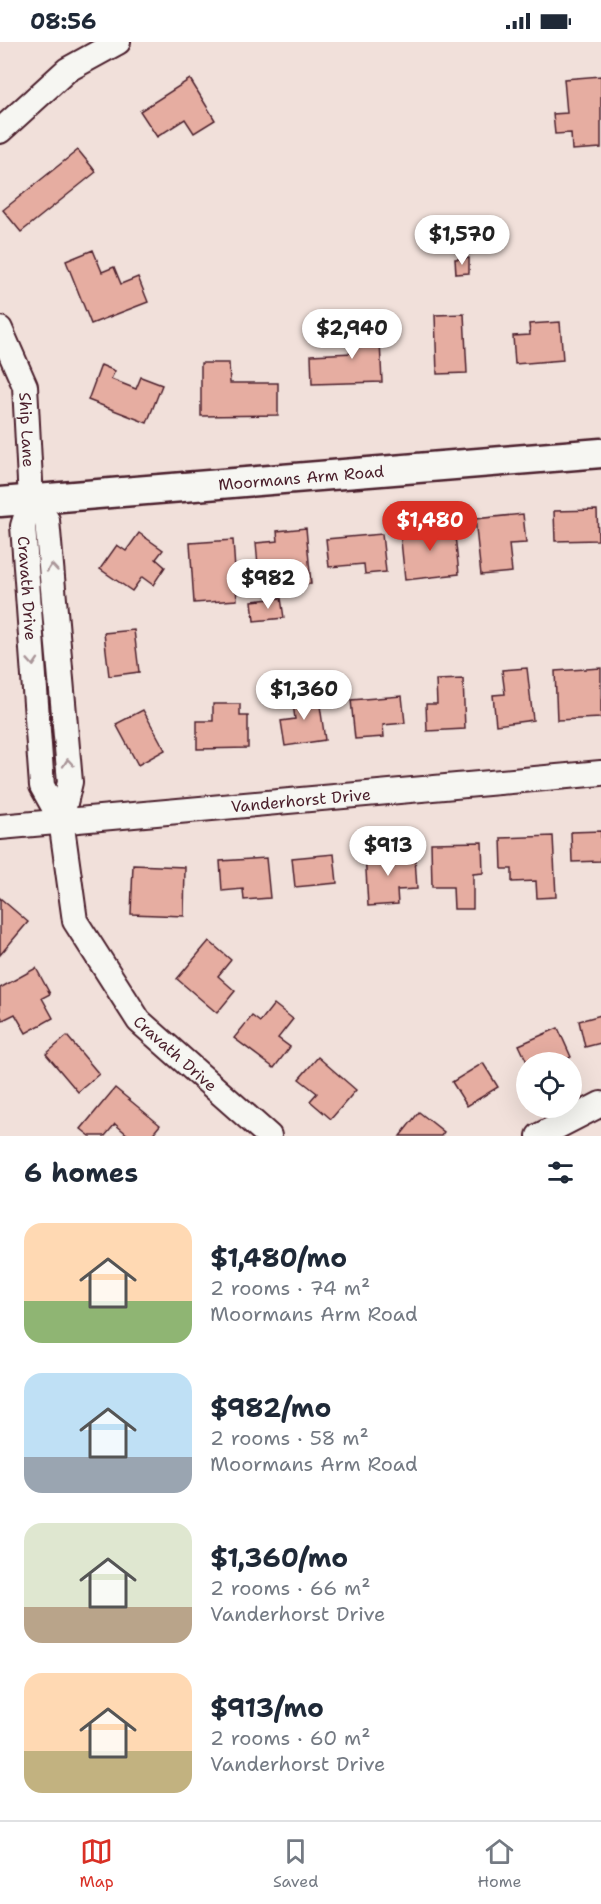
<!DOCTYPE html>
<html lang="en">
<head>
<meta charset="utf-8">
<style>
	:root { --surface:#fff; --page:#f6f6f7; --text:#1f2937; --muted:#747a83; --line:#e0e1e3; --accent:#d93025 }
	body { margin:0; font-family:"Shantell Sans",sans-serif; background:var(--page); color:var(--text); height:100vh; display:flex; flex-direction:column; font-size:22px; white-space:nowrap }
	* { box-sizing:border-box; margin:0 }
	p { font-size:20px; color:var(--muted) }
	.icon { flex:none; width:33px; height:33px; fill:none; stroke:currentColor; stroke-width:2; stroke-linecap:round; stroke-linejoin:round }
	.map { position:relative; height:1094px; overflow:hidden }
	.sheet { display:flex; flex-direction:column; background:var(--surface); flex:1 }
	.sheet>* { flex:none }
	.buttons { position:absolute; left:516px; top:1010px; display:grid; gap:12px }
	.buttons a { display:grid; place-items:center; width:66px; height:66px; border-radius:50%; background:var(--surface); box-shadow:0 6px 24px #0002; font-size:30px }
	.price { position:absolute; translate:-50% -51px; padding:0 14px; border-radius:21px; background:#fff; color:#222; font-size:20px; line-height:39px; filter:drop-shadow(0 2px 3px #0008) }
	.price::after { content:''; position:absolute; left:50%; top:36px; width:18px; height:14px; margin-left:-9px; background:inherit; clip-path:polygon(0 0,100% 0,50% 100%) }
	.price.active { background:var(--accent); color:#fff }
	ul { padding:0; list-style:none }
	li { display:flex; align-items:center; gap:18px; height:150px; padding:0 24px }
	li span { display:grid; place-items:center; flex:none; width:168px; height:120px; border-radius:18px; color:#555 }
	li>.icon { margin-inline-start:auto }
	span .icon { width:72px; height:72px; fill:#fffc; stroke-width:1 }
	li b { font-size:26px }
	h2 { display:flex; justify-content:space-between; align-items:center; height:72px; padding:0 24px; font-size:26px }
	.status { display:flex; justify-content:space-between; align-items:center; height:42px; padding:0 30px; background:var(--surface); direction:ltr }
	.status svg { height:16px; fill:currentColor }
	.tabs { display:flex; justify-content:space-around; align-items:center; height:84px; border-top:2px solid var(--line); background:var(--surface); font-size:16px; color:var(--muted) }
	.tabs a { display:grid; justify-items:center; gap:3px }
	.tabs .active { color:var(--accent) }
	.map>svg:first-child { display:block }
	.building { fill:#e6ada1; stroke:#4a1f2b; stroke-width:1.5 }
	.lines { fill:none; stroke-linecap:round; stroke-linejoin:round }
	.minor-casing { stroke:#4a1f2b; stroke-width:28 }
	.tertiary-casing { stroke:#4a1f2b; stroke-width:33 }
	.minor { stroke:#f6f6f2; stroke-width:24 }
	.tertiary { stroke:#f6f6f2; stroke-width:28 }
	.oneway { stroke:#a99598 }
	.labels { text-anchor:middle; stroke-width:4.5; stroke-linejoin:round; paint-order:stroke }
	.street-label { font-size:16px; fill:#4a1f2b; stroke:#f6f6f2 }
</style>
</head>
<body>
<div class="status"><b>08:56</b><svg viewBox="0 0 49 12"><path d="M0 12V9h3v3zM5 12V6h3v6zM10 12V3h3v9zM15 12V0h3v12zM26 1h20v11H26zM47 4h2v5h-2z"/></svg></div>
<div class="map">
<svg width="601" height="1094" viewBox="0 0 601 1094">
	<rect width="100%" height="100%" fill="#f1e0da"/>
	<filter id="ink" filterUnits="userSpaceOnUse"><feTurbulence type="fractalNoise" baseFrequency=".0167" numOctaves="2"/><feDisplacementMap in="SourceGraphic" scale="12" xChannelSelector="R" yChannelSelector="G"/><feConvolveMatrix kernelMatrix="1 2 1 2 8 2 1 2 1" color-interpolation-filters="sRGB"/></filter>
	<g filter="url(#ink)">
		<g class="building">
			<path d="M601,34V106L572,108L571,91L555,92L553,72L567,71L564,37Z"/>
			<path d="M190,37L215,78L194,91L185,77L157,95L140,69Z"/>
			<path d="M78,108L96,130L21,190L3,168Z"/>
			<path d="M93,208L102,230L114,225L121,242L138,235L148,260L91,282L66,219Z"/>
			<path d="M469,216V231L456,232L455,217Z"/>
			<path d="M464,272L467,331L437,332L435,273Z"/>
			<path d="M379,280L382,340L312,342L311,313L353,311L352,281Z"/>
			<path d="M560,280L563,318L515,322L513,294L530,293L529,282Z"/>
			<path d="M201,321H229L230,341H278V373L201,374Z"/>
			<path d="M101,323L115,329L111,337L136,347L141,335L162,343L147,381L88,358Z"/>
			<path d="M597,468L598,498L555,499L554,469Z"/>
			<path d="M523,472L526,501L509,502L512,530L481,533L475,477Z"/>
			<path d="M454,483L459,532L405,538L400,489Z"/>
			<path d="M306,486L311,542L260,546L256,501L278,499L277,489Z"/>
			<path d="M139,491L163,508L156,517L165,525L153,543L142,535L132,549L100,527L117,503L126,509Z"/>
			<path d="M382,492L386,530L365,532L364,522L329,525L326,497Z"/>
			<path d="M233,498L237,558L194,561L190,501Z"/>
			<path d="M281,556L284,576L254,579L252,559Z"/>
			<path d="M134,588L139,630L109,634L104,591Z"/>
			<path d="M527,626L533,678L496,683L493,653L505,652L502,628Z"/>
			<path d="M601,626V676L557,678L555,629Z"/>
			<path d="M463,637L465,687L427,689L426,662H437L436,638Z"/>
			<path d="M318,650L325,698L285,704L281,679L295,677L292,654Z"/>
			<path d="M402,654L405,681L383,683L384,695L355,697L351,658Z"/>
			<path d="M213,662H240V674H248V706L197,707V679H213Z"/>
			<path d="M143,668L165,708L138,723L116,682Z"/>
			<path d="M601,789V819L572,820L571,790Z"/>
			<path d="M553,794L556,855L537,856L536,839L512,840V827H502L501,796Z"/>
			<path d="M482,800L483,831L473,832V867H454L453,845H432L431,801Z"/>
			<path d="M391,808L392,818L415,816L417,847L397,848L398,862L368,864L365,810Z"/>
			<path d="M334,812L337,841L295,845L292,816Z"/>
			<path d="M266,816L270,856L244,858L243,847L222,849L220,819Z"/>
			<path d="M133,823L185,825L184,874L131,872Z"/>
			<path d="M0,856L28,880L0,913Z"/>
			<path d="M209,899L231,918L218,934L235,949L217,971L177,937Z"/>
			<path d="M36,926L50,952L42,956L53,976L26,991L15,972L3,978L0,973V946Z"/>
			<path d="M274,962L293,977L278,996L290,1005L274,1026L234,996L252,974L260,980Z"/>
			<path d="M601,973V1001L585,1005L579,979Z"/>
			<path d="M558,986L571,1015L560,1020H527L519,1003Z"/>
			<path d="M67,994L99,1032L78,1050L46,1012Z"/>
			<path d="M318,1015L356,1048L331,1077L310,1059L317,1051L299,1037Z"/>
			<path d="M483,1021L498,1045L467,1064L452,1040Z"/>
			<path d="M115,1046L160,1083L151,1094H129L115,1082L105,1094H90L81,1087Z"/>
			<path d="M419,1070L444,1090L441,1094H400Z"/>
		</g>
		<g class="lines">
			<g class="minor-casing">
				<g id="minor">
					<path d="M0,89L67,28L118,0"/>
					<path id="s1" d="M0,287L25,344L31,458L23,484L42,744L61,778"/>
					<path id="s2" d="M31,458L47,478L70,740L61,778L75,879L139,979L269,1094"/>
					<path id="s3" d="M0,785L601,731"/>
					<path d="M539,1094L601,1062"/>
				</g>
			</g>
			<g class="tertiary-casing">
				<g id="tertiary">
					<path id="s4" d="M0,460L601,411"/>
				</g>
			</g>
			<use href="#minor" class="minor"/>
			<use href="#tertiary" class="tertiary"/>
		</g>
		<defs><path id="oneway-chevron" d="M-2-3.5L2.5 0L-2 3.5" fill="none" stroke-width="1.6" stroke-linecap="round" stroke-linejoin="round" transform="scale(1.5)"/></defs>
		<g class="oneway">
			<use href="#oneway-chevron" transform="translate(52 526) rotate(-95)"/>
			<use href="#oneway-chevron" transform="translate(33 620) rotate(86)"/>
			<use href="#oneway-chevron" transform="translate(68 721) rotate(-95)"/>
		</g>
	</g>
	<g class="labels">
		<g class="street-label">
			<text dy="6" stroke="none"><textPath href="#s1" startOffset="106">Ship Lane</textPath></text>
			<text dy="6" stroke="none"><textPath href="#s4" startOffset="302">Moormans Arm Road</textPath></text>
			<text dy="6" stroke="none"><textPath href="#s1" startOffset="266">Cravath Drive</textPath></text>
			<text dy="6" stroke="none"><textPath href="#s3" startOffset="302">Vanderhorst Drive</textPath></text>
			<text dy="6" stroke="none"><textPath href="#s2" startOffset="597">Cravath Drive</textPath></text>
		</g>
	</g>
</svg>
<div class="buttons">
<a><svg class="icon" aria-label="locate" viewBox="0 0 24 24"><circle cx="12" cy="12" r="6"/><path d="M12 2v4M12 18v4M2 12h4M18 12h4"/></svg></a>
</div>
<b class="price" style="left:462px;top:224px">$1,570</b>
<b class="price" style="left:352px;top:318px">$2,940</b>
<b class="price active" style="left:430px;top:510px">$1,480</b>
<b class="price" style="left:268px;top:568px">$982</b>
<b class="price" style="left:304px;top:679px">$1,360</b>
<b class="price" style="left:388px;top:835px">$913</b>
</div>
<section class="sheet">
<h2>6 homes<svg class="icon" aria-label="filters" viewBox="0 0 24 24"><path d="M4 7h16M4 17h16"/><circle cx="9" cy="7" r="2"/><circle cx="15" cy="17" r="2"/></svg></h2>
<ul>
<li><span style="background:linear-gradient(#ffd9b3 65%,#8fb573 0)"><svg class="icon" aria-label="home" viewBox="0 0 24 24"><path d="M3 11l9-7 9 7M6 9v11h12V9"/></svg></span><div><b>$1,480/mo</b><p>2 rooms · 74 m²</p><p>Moormans Arm Road</p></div></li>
<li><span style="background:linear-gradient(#bfe0f5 70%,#9aa5b1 0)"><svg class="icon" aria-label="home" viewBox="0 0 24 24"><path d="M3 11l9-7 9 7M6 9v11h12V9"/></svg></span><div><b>$982/mo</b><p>2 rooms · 58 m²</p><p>Moormans Arm Road</p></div></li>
<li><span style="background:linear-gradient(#dfe7d0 70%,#b9a48a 0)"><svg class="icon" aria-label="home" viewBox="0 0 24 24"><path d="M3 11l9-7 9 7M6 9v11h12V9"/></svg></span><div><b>$1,360/mo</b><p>2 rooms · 66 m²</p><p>Vanderhorst Drive</p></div></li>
<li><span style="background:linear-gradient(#ffd9b3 65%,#c2b280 0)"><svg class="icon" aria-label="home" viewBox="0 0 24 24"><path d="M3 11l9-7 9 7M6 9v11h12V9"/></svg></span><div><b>$913/mo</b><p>2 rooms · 60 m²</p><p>Vanderhorst Drive</p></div></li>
</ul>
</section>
<nav class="tabs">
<a class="active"><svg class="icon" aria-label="map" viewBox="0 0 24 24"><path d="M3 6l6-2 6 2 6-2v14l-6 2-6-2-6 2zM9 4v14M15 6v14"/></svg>Map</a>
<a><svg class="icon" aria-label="saved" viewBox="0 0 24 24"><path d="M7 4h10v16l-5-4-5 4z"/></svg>Saved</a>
<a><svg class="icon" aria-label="home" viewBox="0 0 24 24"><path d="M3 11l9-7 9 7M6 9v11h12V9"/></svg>Home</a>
</nav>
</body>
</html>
